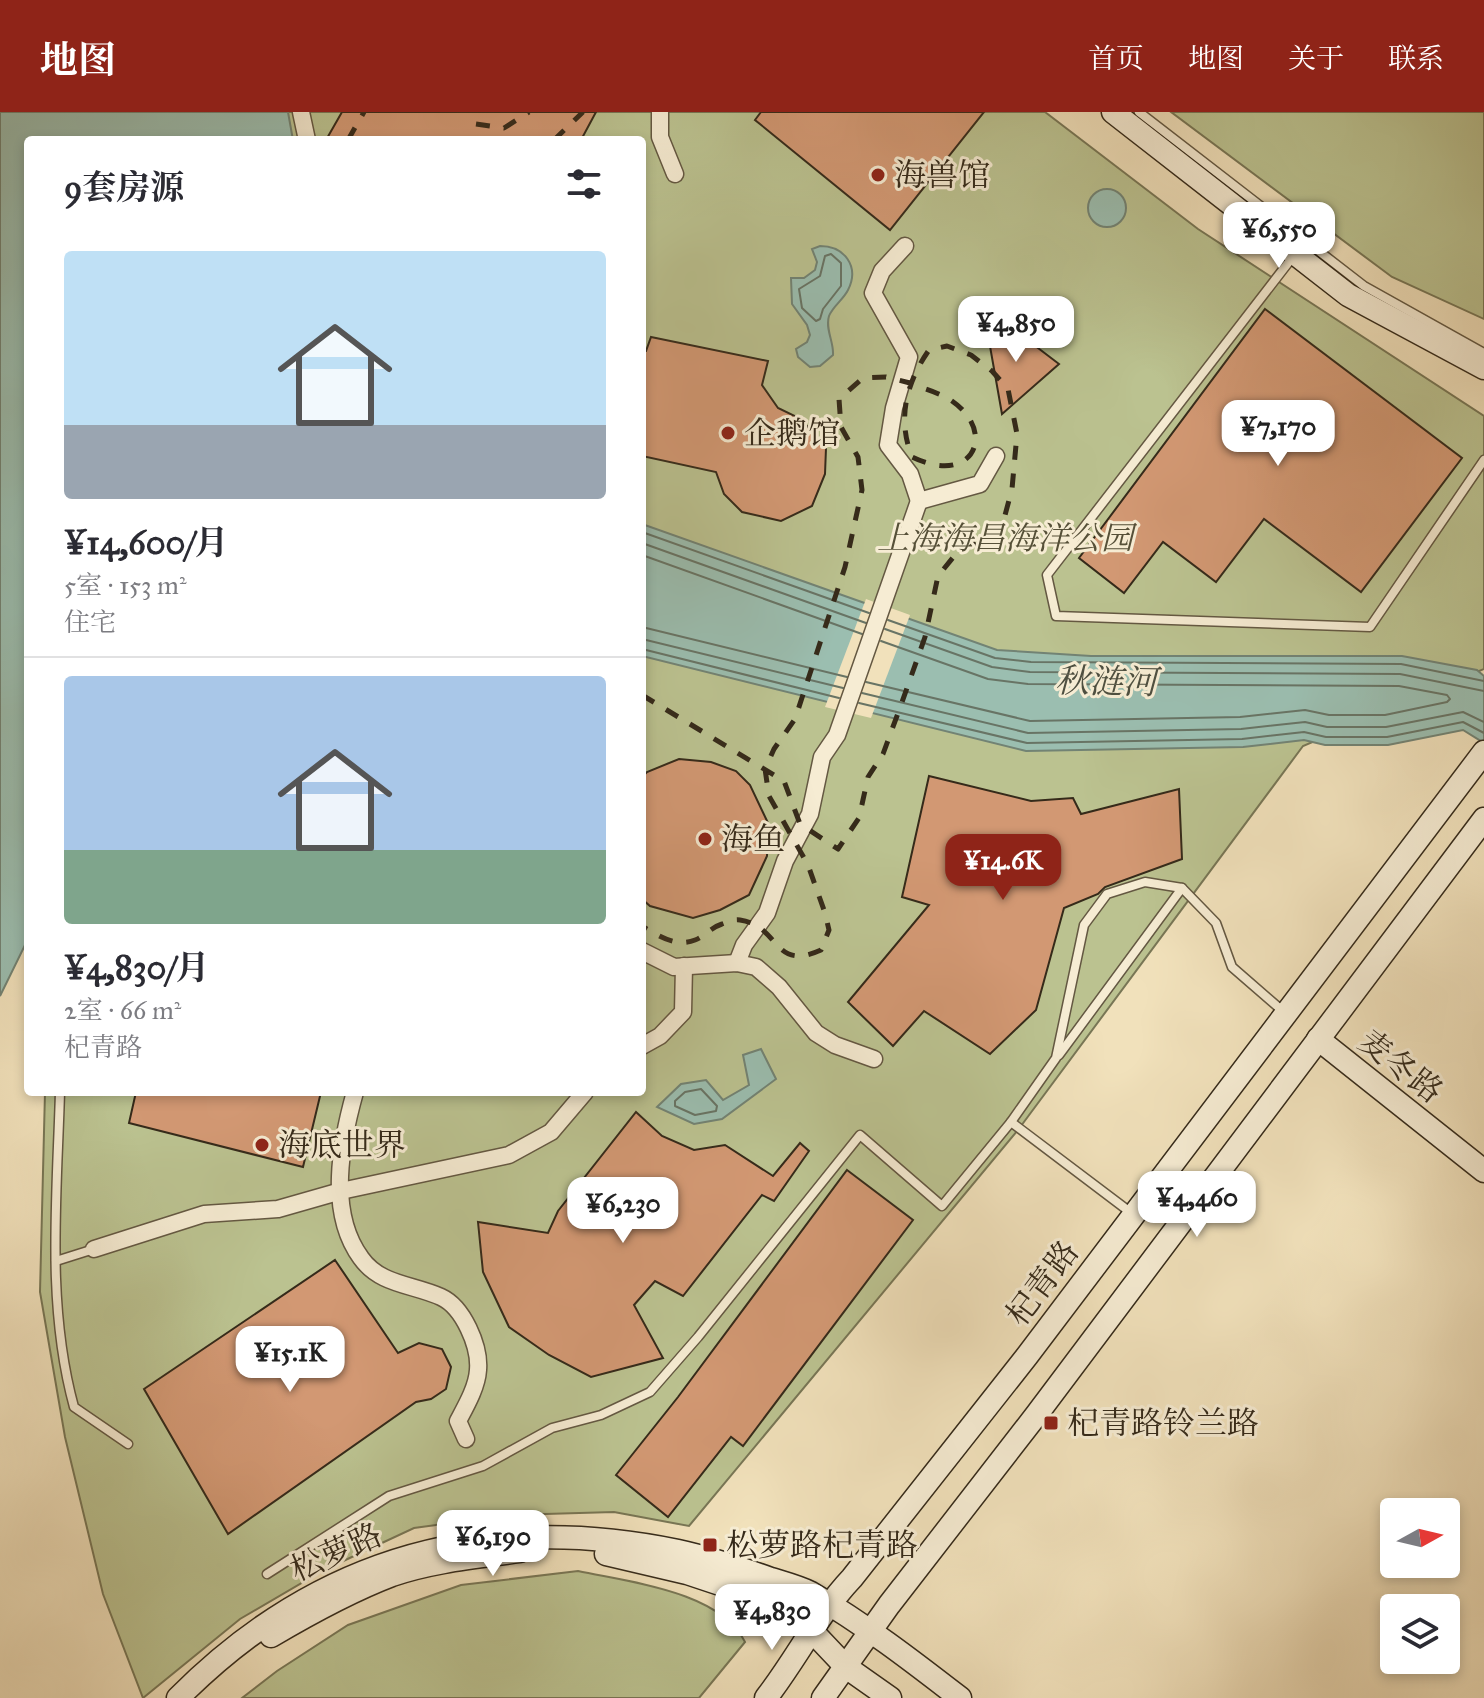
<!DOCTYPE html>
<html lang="zh">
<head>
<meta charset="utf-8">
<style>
	:root { --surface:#fff; --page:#f7f7f7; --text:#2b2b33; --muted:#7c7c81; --line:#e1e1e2; --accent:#8f2418 }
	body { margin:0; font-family:"IM FELL Great Primer","Noto Serif SC",serif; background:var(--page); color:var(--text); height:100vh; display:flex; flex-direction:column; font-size:30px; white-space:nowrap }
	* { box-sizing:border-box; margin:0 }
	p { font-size:26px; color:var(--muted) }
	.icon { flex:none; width:44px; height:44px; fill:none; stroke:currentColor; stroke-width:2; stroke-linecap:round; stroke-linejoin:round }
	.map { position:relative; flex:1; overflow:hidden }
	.drawer { position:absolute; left:24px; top:24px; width:622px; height:960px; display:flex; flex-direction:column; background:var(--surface); border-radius:8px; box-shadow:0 4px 12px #0003 }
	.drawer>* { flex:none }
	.needle { width:52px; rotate:82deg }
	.fabs { position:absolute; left:1380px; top:1386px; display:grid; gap:16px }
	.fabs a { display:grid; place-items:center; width:80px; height:80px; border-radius:8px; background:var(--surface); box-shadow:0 4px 12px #0003; font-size:40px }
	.price { position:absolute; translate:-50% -68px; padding:0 18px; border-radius:16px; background:#fff; color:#222; font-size:26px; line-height:52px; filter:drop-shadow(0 2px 4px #0008) }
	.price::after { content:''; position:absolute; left:50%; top:48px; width:24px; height:18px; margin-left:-12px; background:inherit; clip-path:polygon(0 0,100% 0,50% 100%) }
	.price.active { background:var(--accent); color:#fff }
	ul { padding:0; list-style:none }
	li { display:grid; align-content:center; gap:16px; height:424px; padding:0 40px }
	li+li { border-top:2px solid var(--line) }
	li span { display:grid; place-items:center; height:248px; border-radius:8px; color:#555 }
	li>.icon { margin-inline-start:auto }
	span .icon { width:144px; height:144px; fill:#fffc; stroke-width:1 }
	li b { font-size:34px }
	h2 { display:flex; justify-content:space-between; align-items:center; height:96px; padding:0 40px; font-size:34px }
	header { display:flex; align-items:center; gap:48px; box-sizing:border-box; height:112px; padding:0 40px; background:var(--accent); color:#fff }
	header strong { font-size:38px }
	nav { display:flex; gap:44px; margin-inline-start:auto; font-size:28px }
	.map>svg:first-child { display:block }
	.green { fill:#bbc290; stroke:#787655; stroke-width:2 }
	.water { fill:#9bbeb0; stroke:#728374; stroke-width:2 }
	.pier { fill:#f1e1bb }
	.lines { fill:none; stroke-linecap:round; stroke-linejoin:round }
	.shore { stroke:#687465; stroke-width:2 }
	.building { fill:#d29873; stroke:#352a1a; stroke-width:2 }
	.lane-casing { stroke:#645842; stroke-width:11 }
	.street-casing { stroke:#645842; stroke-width:19 }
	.secondary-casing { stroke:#352a1a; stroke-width:25 }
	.lane { stroke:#f6ecd3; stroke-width:8 }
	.street { stroke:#f6ecd3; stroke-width:16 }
	.secondary { stroke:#f6ecd3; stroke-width:22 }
	.rail { stroke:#352a1a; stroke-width:5; stroke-dasharray:14 14; stroke-linecap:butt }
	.poi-dot { fill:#8f2418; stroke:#f6ecd3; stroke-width:3 }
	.labels { text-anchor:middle; stroke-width:6; stroke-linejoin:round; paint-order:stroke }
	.poi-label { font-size:32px; fill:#352a1a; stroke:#f6ecd3; text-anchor:start }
	.park-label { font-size:32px; font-style:italic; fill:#565038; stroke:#f6ecd3 }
	.street-label { font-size:32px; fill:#352a1a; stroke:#f6ecd3 }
	.water-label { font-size:34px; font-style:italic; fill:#4e4f40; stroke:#f6ecd3 }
</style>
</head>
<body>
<header>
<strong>地图</strong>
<nav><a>首页</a><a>地图</a><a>关于</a><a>联系</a></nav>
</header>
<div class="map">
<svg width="1484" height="1586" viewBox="0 0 1484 1586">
	<rect width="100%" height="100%" fill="#f1e1bb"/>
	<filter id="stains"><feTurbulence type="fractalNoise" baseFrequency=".0025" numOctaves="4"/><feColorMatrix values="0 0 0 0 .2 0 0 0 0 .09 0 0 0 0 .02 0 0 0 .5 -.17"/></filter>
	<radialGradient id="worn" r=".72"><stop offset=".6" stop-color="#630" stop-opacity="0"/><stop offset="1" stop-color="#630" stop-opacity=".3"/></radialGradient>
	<g class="green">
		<path d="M281,0H1045L1198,117L1484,304V557L1303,634L1018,1018L689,1414L614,1400L510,1403L414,1416L324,1458L240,1507L143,1586L103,1482L65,1325L40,1180L45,980H642V28H286Z"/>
		<path d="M1171,0H1484V207L1392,165Z"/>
		<path d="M578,1459C628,1470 720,1479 745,1530L699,1586H242L277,1559L348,1513L461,1473Z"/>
	</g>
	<g class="water">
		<path d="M0,0H288L293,28H28V805L27,829L0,884Z"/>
		<circle cx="1107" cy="96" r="19"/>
		<path d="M820,134C844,134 860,154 848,178C843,188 833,194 829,204C825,217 834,230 833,243L820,254L810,255L798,245L796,237L807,230L810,223L807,213L792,192L791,166H804L815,158L817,150L812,137Z"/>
		<path d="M642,412L997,538L1091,544H1402L1477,558L1484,564V631L1463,618L1388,633H1325L1304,628L1243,635L1026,639L642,544Z"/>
		<path d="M761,937L776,967L722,1007L694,1012L657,995L681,972L706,968L723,988L749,973L743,943Z"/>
	</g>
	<path class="pier" d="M866,487L910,503L871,606L825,595Z"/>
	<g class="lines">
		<g class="shore">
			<path d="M831,142L841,151V174L823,197L820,207L816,209L802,196L799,177L820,164L825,144Z"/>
			<path d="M642,420L869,501"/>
			<path d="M642,431L866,511"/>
			<path d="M642,443L862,522"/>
			<path d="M888,508L995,546L1031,550L1401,552L1484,569"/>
			<path d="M642,515L847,565"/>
			<path d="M885,517L992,555L1030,560L1400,562L1484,579"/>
			<path d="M642,527L843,576"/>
			<path d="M642,537L839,586"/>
			<path d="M866,570L1030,609L1240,605L1305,598L1329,603H1385L1447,590L1450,587L1447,583L1399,574L1028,572L988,567L881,529"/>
			<path d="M862,581L1028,621L1241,617L1305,610L1327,615H1386L1463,600L1484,610"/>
			<path d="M859,591L1027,631L1242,627L1304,620L1326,625H1387L1463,610L1484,621"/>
			<path d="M701,977L717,994L716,999L695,1003L675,994V989L685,980Z"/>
		</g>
	</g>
	<g class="building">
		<path d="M342,0H596L581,28H326Z"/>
		<path d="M761,0H984L890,118L755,8Z"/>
		<path d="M1265,197L1462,346L1361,480L1264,407L1216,470L1163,430L1124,481L1079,446Z"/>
		<path d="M1000,207L1059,252L1002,302L988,223Z"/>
		<path d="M651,225L768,249L762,273L778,296L801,307L826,336L825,362L812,394L781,409L742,400L724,382L716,360L642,344V239H646Z"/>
		<path d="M679,647L711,650L736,659L750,673L768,711L767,744L749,783L720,798L693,806L650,794L642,787V665L647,660Z"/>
		<path d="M929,664L1031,689L1073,686L1081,702L1179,677L1182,747L1105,775L1098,782L1064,796L1036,898L990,942L924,899L893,934L848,890L929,793L902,785Z"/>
		<path d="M136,980H321L303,1055L129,1011Z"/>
		<path d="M636,1000L662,1024L694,1038L725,1033L773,1064L800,1031L809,1039L774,1089L762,1083L683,1184L655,1169L634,1193L663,1246L591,1265L549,1243L509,1215L483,1160L478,1110L548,1121L558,1099Z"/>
		<path d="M847,1058L913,1108L743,1334L731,1325L668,1405L616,1363L678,1285Z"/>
		<path d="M335,1148L398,1241L419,1231L442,1237L451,1255L446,1277L431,1287L416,1290L228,1422L144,1277Z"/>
	</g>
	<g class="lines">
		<g class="lane-casing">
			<g id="lane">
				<path d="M1139,0L1364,174L1484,241"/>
				<path d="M1295,142L1047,463L1056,504L1370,515L1484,348"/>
				<path d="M1059,943L1182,776"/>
				<path d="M60,980C57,1085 46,1193 74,1295L128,1332"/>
				<path d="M1134,1103L1011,1010L1056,946L1084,813L1107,782L1145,770L1182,776L1216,811L1232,855L1285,901"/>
				<path d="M56,1149L94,1137"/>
				<path d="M267,1462L389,1384L483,1354L552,1316L601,1303L650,1280L698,1225L860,1023L942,1094L1011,1010"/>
			</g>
		</g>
		<g class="street-casing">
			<g id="street">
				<path d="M301,0L307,28"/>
				<path d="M660,0V25L675,62"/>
				<path d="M905,134L882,159L873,181L909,245L894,296L888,333L910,362L919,389L980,372L996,344"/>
				<path d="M642,839L674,855L737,851L756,855L779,875L816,921L835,933L874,947"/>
				<path d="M737,851L744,833L767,801L785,749L810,702L822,645L837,623L919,389"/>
				<path d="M642,934L660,924L683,900L684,854"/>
				<path d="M355,980C341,1030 327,1100 361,1146C380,1173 412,1172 441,1185C463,1195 480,1234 478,1258C477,1275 466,1294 458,1309L466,1327"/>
				<path d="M94,1137L204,1102L278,1097L341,1079L509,1043L551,1020L585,980"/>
			</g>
		</g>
		<g class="secondary-casing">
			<g id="secondary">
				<path d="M1113,0L1348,183L1484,256"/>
				<path d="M1318,927L1484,1059"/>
				<path d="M606,1442L687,1461L774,1490L811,1518L846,1555L890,1586"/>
				<path d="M271,1524C310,1501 350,1479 392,1463C433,1449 478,1445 520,1439"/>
				<path d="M178,1586C318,1445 484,1399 678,1439C710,1446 740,1456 771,1467C784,1471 799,1475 811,1481C864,1512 911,1548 960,1586"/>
				<path d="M766,1586C797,1546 818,1502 852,1466L1027,1244L1484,640"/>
				<path d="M823,1586L889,1493L1037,1302L1484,707"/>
			</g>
		</g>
		<use href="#lane" class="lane"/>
		<use href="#street" class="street"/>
		<use href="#secondary" class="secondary"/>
		<g class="rail">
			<path d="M476,12L504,16L529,0"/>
			<path d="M348,28L364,0"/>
			<path d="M554,28L583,0"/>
			<path d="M642,583L784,669L800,712L838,737L859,706L868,665L883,642L901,593L925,525L938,464L955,443L991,422L1004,407L1012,377L1017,322L1008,277L992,259L971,243L947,234L929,238C906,271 897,307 912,345C974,375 997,320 952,289C940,281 925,277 911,272L910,271L886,265L863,266L839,287L841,315L858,345L862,378L845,455L795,607L774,637L765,657L769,684L808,753L825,801L829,818L821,838C772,860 781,814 740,808C734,807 728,810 722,812C712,815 705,824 695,828C676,836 657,823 642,814"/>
		</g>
	</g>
	<g class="poi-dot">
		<circle cx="878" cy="63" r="8"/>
		<circle cx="728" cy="321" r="8"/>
		<circle cx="705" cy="727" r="8"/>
		<circle cx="262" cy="1033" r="8"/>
		<rect x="1043" y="1303" width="16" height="16" rx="4"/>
		<rect x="702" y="1425" width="16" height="16" rx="4"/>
	</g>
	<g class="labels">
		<g class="poi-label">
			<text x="894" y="74">海兽馆</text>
			<text x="744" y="332">企鹅馆</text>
			<text x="721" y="738">海鱼</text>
			<text x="278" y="1044">海底世界</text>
			<text x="1067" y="1322">杞青路铃兰路</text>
			<text x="726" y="1444">松萝路杞青路</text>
		</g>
		<g class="park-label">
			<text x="1005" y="437">上海海昌海洋公园</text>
		</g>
		<g class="street-label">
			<text transform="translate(1401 954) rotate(38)" y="11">麦冬路</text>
			<text transform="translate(1042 1171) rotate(-53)" y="11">杞青路</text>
			<text transform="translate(336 1440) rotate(-24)" y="11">松萝路</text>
		</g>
		<g class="water-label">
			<text transform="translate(1106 569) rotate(1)" y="12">秋涟河</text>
		</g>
	</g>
	<rect width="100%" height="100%" filter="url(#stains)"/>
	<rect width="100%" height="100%" fill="url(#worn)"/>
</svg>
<div class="fabs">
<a><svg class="needle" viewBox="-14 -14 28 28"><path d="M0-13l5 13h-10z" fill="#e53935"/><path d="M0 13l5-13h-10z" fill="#7c7c81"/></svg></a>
<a><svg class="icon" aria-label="layers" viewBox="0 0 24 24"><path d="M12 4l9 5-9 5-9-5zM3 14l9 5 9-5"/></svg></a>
</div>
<b class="price" style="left:1279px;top:158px">¥6,550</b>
<b class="price" style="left:1016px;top:252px">¥4,850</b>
<b class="price" style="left:1278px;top:356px">¥7,170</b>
<b class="price active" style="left:1003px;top:790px">¥14.6K</b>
<b class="price" style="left:1197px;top:1127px">¥4,460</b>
<b class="price" style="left:623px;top:1133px">¥6,230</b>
<b class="price" style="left:290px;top:1282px">¥15.1K</b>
<b class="price" style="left:493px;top:1466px">¥6,190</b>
<b class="price" style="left:772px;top:1540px">¥4,830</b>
<section class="drawer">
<h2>9套房源<svg class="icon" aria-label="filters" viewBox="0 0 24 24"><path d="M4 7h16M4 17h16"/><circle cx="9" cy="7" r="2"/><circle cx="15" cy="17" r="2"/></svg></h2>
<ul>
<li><span style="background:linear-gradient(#bfe0f5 70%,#9aa5b1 0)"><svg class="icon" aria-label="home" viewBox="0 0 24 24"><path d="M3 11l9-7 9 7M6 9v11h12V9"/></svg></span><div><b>¥14,600/月</b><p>5室 · 153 m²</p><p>住宅</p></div></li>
<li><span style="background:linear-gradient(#a9c7e8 70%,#7fa58c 0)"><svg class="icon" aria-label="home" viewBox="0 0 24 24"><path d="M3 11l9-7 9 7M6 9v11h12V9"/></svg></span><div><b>¥4,830/月</b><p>2室 · 66 m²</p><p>杞青路</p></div></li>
</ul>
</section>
</div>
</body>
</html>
